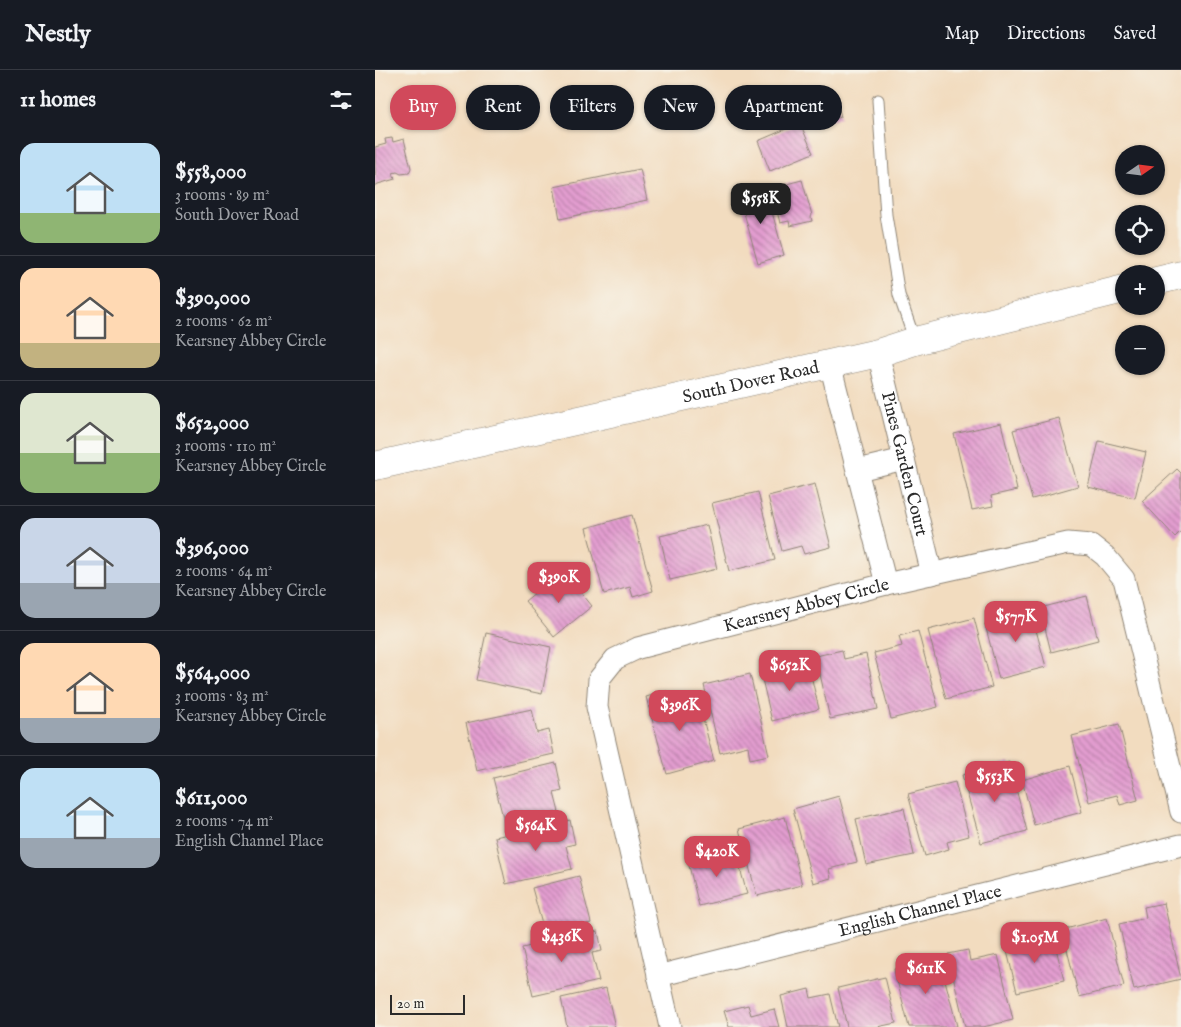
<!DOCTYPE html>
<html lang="en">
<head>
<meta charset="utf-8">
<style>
	:root { --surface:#171b24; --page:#20242c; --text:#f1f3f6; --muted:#9ea1a6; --line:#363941; --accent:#d1495b }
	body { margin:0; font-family:"IM FELL English",serif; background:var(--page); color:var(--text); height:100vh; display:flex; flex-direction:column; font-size:19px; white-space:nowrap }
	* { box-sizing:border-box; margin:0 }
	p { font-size:16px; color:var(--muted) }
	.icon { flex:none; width:28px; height:28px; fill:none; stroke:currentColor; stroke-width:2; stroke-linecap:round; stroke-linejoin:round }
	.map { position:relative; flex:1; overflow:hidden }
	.drawer { display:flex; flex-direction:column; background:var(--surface); width:375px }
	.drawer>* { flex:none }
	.banner { position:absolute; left:15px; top:15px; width:475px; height:45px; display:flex; gap:10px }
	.needle { width:32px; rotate:76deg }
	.buttons { position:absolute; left:740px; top:75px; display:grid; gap:10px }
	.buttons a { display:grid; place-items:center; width:50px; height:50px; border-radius:50%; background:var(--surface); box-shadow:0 1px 4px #0004; font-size:25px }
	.scale { position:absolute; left:15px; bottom:12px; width:75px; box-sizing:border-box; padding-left:5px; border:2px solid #2b2b2b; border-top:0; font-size:14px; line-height:18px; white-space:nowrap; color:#2b2b2b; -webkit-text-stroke:4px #f7f3e8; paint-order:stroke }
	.price { position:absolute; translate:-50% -42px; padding:0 11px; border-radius:10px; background:var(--accent); color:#fff; font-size:16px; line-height:32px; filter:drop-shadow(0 1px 2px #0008) }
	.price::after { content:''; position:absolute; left:50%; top:30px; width:15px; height:11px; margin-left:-8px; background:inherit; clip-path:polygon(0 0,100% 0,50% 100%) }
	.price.current { background:#222; color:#fff }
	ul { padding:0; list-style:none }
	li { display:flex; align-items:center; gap:15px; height:125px; padding:0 20px }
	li+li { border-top:1px solid var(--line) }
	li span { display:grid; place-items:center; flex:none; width:140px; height:100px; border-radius:15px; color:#555 }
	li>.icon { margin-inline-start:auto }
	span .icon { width:60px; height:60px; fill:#fffc; stroke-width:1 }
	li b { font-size:21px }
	h2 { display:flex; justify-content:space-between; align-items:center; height:60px; padding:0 20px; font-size:21px }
	.pill { padding:0 18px; border-radius:22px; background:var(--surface); box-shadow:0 1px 4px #0004; font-size:18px; line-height:45px }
	.pill.current { background:var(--accent); color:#fff }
	header { display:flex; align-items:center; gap:30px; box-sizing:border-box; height:70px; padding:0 25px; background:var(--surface); border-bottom:1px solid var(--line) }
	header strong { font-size:24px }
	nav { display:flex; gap:28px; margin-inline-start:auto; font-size:18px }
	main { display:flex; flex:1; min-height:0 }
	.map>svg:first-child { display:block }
	.building { fill:url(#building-back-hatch) }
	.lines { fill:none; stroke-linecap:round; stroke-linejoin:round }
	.lane-casing { stroke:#8e8475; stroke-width:13 }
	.street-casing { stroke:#8e8475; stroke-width:23 }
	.secondary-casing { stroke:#8e8475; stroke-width:29 }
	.lane { stroke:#fff; stroke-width:11 }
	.street { stroke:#fff; stroke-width:21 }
	.secondary { stroke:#fff; stroke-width:28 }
	.labels { text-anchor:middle; stroke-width:5; stroke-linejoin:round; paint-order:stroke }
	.street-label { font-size:18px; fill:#2b2b2b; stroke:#f7f3e8 }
</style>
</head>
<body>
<header>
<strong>Nestly</strong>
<nav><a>Map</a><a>Directions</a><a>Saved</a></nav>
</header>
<main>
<section class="drawer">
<h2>11 homes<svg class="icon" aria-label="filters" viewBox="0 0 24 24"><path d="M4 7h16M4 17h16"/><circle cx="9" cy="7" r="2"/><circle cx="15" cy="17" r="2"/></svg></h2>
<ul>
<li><span style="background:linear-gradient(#bfe0f5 70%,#8fb573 0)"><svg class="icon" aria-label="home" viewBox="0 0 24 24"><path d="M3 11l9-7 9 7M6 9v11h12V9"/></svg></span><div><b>$558,000</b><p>3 rooms · 89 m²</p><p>South Dover Road</p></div></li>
<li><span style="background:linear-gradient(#ffd9b3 75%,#c2b280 0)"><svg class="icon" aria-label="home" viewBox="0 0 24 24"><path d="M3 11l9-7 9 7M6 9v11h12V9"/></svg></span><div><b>$390,000</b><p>2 rooms · 62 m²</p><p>Kearsney Abbey Circle</p></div></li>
<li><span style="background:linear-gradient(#dfe7d0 60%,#8fb573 0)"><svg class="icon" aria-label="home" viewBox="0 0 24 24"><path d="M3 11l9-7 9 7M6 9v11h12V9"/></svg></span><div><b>$652,000</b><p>3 rooms · 110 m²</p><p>Kearsney Abbey Circle</p></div></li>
<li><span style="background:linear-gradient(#c9d6e8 65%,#9aa5b1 0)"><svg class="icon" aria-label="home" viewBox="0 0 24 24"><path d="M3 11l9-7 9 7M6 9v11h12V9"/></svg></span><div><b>$396,000</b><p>2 rooms · 64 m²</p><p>Kearsney Abbey Circle</p></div></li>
<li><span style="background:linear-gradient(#ffd9b3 75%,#9aa5b1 0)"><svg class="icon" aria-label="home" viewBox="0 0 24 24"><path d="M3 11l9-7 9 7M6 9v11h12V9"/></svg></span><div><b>$564,000</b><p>3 rooms · 83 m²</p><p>Kearsney Abbey Circle</p></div></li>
<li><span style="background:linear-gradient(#bfe0f5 70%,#9aa5b1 0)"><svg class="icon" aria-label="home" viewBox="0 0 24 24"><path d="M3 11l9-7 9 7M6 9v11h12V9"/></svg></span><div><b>$611,000</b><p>2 rooms · 74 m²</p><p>English Channel Place</p></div></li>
</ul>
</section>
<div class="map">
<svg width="806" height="957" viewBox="0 0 806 957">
	<defs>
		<pattern id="building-back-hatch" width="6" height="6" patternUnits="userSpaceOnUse" patternTransform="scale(1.25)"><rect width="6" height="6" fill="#e39dd0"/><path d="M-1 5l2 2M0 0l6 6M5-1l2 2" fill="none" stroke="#b880a9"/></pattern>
	</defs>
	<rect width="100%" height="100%" fill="#f7f3e8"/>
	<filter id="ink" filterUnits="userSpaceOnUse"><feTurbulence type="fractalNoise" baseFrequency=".02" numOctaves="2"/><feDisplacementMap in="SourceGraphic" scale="10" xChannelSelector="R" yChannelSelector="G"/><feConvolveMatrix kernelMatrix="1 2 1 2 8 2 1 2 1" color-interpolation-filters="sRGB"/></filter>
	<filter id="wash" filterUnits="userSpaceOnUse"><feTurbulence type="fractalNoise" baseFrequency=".0096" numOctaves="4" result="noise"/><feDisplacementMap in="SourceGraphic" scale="20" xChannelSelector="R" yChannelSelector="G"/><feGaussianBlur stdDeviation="1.12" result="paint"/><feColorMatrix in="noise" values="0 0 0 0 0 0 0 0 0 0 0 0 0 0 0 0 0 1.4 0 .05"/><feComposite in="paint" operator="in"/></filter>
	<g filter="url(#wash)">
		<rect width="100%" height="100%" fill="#f2dcbf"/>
		<g id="blocks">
			<g class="building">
				<path d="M460,25L466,47L439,54L433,32Z"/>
				<path d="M425,53L438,83L395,101L383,71Z"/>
				<path d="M17,68L18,72L29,69L36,98L34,103L26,104L22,102L18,103L20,109L3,114L0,116V106H1L0,100V77L11,74L10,69Z"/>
				<path d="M265,99L272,130L185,149L179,117Z"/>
				<path d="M427,110L437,145L436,147L437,151L415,156L414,151L405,153L396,118Z"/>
				<path d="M390,117L409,185L383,193L364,125Z"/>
				<path d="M684,348L703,416L657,429L638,360Z"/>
				<path d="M626,353L642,420L616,426L618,436L597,440L579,364Z"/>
				<path d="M724,371L771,382L760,428L713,417Z"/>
				<path d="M802,399L806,403V461L800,467L767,431Z"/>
				<path d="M440,414L456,477L429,484L426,476L407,481L393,426Z"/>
				<path d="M383,422L400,490L354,501L337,433Z"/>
				<path d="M257,445L278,521L258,527L255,517L229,524L211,458Z"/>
				<path d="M332,455L342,499L295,510L285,466Z"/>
				<path d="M188,500L217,536L179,567L150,531Z"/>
				<path d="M712,526L723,570L676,582L665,538Z"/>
				<path d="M654,534L671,597L624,609L610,554L630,550L628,541Z"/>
				<path d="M599,548L617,617L571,629L553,560Z"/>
				<path d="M543,561L563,637L516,649L499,583L527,576L524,566Z"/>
				<path d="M111,563L176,577L167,624L101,610Z"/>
				<path d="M467,580L469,589L491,584L503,639L455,649L441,586Z"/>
				<path d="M433,593L444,639L397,651L386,605Z"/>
				<path d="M375,604L394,685L375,689L373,676L345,683L329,615Z"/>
				<path d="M292,621L295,633L322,626L339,691L292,704L271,627Z"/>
				<path d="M157,639L162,663L174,660L179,684L102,701L91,653Z"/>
				<path d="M744,654L763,730L745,735L742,725L714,732L697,666Z"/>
				<path d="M634,692L652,761L606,773L587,705Z"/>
				<path d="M181,693L187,721L179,723L184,742L130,755L118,708Z"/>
				<path d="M695,696L707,742L659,755L647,710Z"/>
				<path d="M580,712L594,766L572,772L574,779L550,786L533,724Z"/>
				<path d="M464,726L482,792L454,799L456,808L438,813L418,739Z"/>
				<path d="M529,738L539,785L491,795L481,749Z"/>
				<path d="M410,747L427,815L382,826L364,759Z"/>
				<path d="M195,750L200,774L191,776L197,799L131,814L120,767Z"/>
				<path d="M360,780L372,824L324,836L313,792Z"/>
				<path d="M204,806L216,853L170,865L157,818Z"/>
				<path d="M789,833L806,909L759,920L744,854L771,848L769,837Z"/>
				<path d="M732,848L749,916L704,927L687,860Z"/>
				<path d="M223,861L227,881L217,883L224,911L158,926L147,878Z"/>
				<path d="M678,866L689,911L642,922L631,877Z"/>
				<path d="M593,880L595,891L623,885L638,950L608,957H590L573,884Z"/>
				<path d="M564,887L582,956L578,957H534L519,899Z"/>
				<path d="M510,907L521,953L502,957H472L463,918Z"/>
				<path d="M231,918L240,957H192L186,928Z"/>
				<path d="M434,919L436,928L455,924L463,957H413L406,926Z"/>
				<path d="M373,935L376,945L399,939L404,957H354L349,941Z"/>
			</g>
		</g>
	</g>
	<g filter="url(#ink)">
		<use href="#blocks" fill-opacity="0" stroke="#8e8475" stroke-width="1"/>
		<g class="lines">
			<g class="lane-casing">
				<path id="lane" d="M503,30L511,145L524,225L540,271"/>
			</g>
			<g class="street-casing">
				<g id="street">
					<path id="s1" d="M503,283L557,504"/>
					<path d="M455,294L511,514"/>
					<path d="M483,400L529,389"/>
					<path id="s2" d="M283,906L806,775"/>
					<path id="s3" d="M295,957L222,637L224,609L240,589L263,578L511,514L693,473L716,475L730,486L749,509L806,742"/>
				</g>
			</g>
			<g class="secondary-casing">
				<g id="secondary">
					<path d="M781,211L806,205"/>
					<path id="s4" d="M0,396L503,283L540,271L749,219"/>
				</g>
			</g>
			<use href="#lane" class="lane"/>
			<use href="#street" class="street"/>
			<use href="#secondary" class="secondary"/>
		</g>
	</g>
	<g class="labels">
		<g class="street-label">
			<text dy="6" stroke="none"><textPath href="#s4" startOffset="385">South Dover Road</textPath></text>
			<text dy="6" stroke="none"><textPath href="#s1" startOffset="114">Pines Garden Court</textPath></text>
			<text dy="6" stroke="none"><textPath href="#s3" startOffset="581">Kearsney Abbey Circle</textPath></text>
			<text dy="6" stroke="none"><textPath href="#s2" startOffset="270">English Channel Place</textPath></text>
		</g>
	</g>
</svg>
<div class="buttons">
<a><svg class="needle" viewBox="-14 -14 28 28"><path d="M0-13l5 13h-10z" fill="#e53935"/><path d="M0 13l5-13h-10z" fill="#9ea1a6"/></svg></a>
<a><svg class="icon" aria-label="locate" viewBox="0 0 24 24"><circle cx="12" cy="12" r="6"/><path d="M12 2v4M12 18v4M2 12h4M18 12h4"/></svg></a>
<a>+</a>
<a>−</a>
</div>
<div class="scale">20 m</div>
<b class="price current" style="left:386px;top:155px">$558K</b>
<b class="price" style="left:184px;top:534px">$390K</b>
<b class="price" style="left:641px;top:573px">$577K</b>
<b class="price" style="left:415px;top:622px">$652K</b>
<b class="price" style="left:305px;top:662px">$396K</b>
<b class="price" style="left:620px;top:733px">$553K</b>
<b class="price" style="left:161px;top:782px">$564K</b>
<b class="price" style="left:342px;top:808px">$420K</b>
<b class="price" style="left:187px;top:893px">$436K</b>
<b class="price" style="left:660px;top:894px">$1.05M</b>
<b class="price" style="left:551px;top:925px">$611K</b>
<div class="banner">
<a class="pill current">Buy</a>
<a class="pill">Rent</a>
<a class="pill">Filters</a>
<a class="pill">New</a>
<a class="pill">Apartment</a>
</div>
</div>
</main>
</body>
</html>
